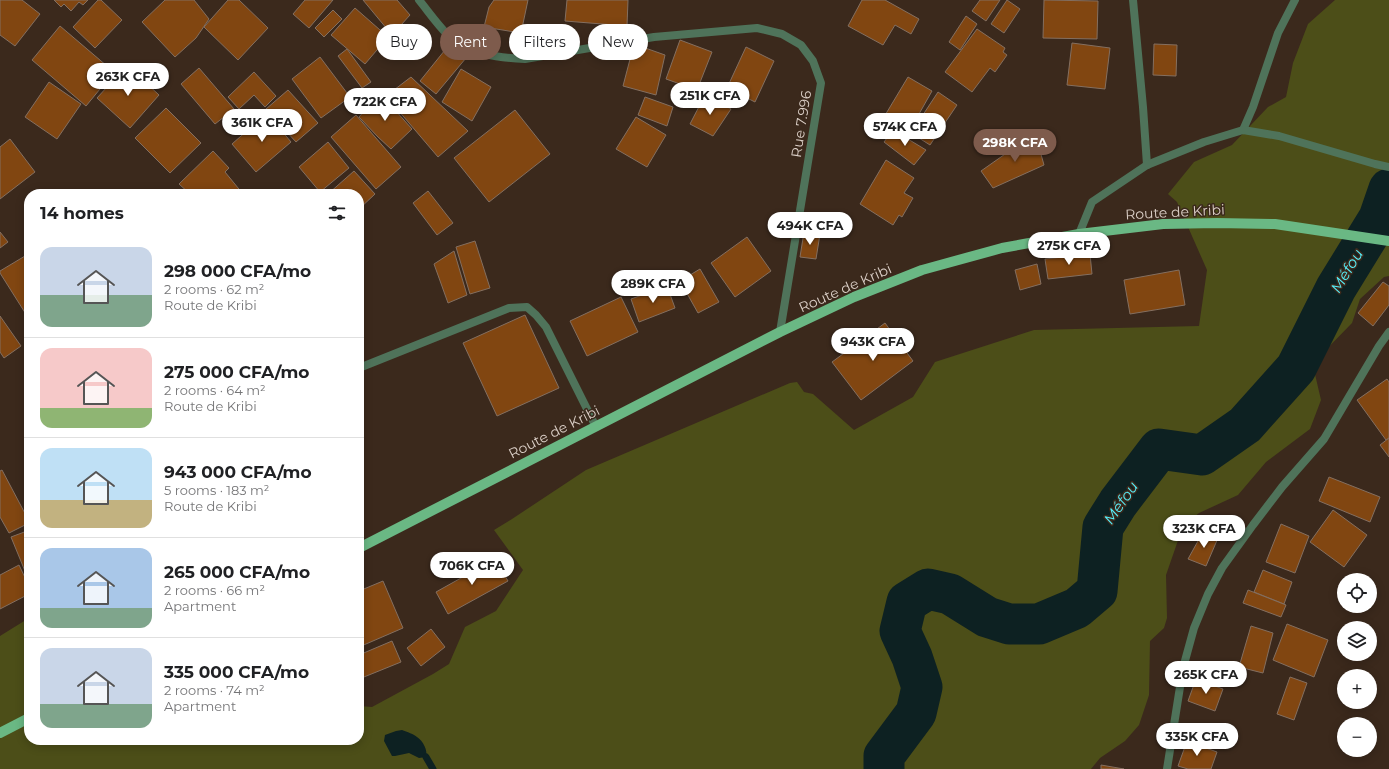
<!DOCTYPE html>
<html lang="en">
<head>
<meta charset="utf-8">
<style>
	:root { --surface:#fff; --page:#f2f2f2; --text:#202124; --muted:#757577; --line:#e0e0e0; --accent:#7e5b4c }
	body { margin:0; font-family:Montserrat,sans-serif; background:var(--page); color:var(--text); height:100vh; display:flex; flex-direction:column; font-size:15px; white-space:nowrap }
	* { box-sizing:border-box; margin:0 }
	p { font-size:13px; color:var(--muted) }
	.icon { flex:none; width:22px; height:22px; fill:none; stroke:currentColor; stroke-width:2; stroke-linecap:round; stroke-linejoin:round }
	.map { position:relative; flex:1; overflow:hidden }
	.side { position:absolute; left:24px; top:189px; width:340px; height:556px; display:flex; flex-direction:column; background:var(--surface); border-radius:16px; box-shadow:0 2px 10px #0003 }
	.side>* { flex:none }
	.top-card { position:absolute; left:376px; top:24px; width:380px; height:36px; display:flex; gap:8px }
	.controls { position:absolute; left:1337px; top:573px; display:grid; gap:8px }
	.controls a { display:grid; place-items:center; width:40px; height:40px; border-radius:50%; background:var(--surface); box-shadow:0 2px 10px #0003; font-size:20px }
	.price { position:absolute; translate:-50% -34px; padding:0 9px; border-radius:14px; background:#fff; color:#222; font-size:13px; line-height:26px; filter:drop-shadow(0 1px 2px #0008) }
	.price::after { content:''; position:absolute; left:50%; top:24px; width:12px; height:9px; margin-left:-6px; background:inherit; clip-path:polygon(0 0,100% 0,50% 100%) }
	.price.selected { background:var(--accent); color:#fff }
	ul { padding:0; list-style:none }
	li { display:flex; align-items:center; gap:12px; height:100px; padding:0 16px }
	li+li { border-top:1px solid var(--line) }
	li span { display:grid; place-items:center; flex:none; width:112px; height:80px; border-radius:12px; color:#555 }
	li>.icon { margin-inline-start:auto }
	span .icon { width:48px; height:48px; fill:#fffc; stroke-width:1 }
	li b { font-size:17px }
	h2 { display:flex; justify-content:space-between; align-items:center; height:48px; padding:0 16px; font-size:17px }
	.chip { padding:0 14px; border-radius:18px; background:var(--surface); box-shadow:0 2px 10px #0003; font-size:14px; line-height:36px }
	.chip.selected { background:var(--accent); color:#fff }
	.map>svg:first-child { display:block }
	.green { fill:#4c4e18 }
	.water { fill:#0d2122 }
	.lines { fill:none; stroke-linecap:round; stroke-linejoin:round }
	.stream { stroke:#0d2122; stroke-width:7 }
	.river { stroke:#0d2122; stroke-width:41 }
	.building { fill:#814611; stroke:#846f60 }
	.minor { stroke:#4f735a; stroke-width:8 }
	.primary { stroke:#6ab884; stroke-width:10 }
	.labels { text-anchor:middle; stroke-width:3; stroke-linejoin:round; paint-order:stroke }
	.street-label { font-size:14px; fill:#dbcfc7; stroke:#3b291c }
	.water-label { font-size:15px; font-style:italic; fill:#56eef9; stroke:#3b291c }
</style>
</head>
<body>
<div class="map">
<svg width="1389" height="769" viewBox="0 0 1389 769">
	<rect width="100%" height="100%" fill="#3b291c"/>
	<path class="green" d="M1335,0H1389V276L1384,277L1360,299L1352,323L1316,360L1314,370L1321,400L1310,429L1266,462L1238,495L1199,513L1183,526L1166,575L1167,618L1164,628L1150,641L1149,695L1139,725L1125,741L1100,758L1091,769H0V636L29,618V740H167L168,741L169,740H359V706L372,707L433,674L449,664L465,627L496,611L523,570L494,530L512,519L586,470L790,383L797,382L804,392L813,394L854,430L913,397L935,362L1034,330L1199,326L1207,270L1177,202L1168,194L1194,162L1232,145L1268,107L1286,97L1293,63L1308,24Z"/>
	<path class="water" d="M402,730C407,732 414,734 417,737C423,741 428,750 426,757L419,758L409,753L395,756H392L384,741L385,735L396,731Z"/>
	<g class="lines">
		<path class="stream" d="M426,757L433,769"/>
		<path class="river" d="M884,769V756L916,713L922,687L912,657L900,631L907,602L928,589L950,594L987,617L1009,624H1039L1077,608L1097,591L1103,527L1118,503L1159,449L1202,455L1245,425L1296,368L1336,288L1379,218L1389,189"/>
	</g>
	<g class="building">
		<path d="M0,0H22L40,14L15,46L0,35Z"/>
		<path d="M54,0H88L83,5L79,2L71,11L64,4L61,7Z"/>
		<path d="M98,0H101L122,20L95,48L73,27Z"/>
		<path d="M165,0H194L209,19L196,38L175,57L142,22Z"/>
		<path d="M228,0H239L268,28L238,60L204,27Z"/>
		<path d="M305,0H333L309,28L293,14Z"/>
		<path d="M363,0H397L410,15L392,35Z"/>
		<path d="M494,0H528L521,33L484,27L489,7Z"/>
		<path d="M567,0H628L627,26L565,21Z"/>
		<path d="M862,0H885L919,19L911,34L895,25L883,45L848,26Z"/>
		<path d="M980,0H1000L986,21L972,11Z"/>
		<path d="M1007,0L1020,9L1004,33L991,24Z"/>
		<path d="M1044,0L1098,1L1097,39L1043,38Z"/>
		<path d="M355,8L388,37L365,64L331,35Z"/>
		<path d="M333,10L342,19L324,37L315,28Z"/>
		<path d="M966,16L977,24L960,50L949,42Z"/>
		<path d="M60,26L114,72L86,106L32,60Z"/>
		<path d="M977,29L1005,48L1003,52L1007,55L995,72L990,68L972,92L945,72Z"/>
		<path d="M680,40L712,52L697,90L666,79Z"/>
		<path d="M1072,43L1110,48L1105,89L1067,85Z"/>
		<path d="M634,44L665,55L656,95L623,86Z"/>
		<path d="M1154,44L1177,45L1176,76L1153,75Z"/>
		<path d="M449,45L466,58L436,94L420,81Z"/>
		<path d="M746,47L774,61L755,102L727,88Z"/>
		<path d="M347,49L371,82L362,88L338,56Z"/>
		<path d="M320,57L350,97L321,118L292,79Z"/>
		<path d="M127,65L159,95L130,128L97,98Z"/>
		<path d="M199,68L234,109L215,124L181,84Z"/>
		<path d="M461,69L491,87L472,121L442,102Z"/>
		<path d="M254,72L276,96L265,107L254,95L239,109L228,97Z"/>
		<path d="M411,77L468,131L438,157L386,96Z"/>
		<path d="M908,77L932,91L906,137L881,122Z"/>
		<path d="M49,82L81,104L57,139L25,117Z"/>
		<path d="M288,90L318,123L296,142L266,109Z"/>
		<path d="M938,92L957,105L930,145L911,133Z"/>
		<path d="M379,94L391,109L395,110L412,129L391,149L378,137L359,117Z"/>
		<path d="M705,95L731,109L713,136L690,124Z"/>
		<path d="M645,97L673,107L667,126L638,115Z"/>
		<path d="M166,108L201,143L170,173L135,138Z"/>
		<path d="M515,110L550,154L489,202L454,158Z"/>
		<path d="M267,113L291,142L256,172L232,144Z"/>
		<path d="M356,115L401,167L376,189L331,137Z"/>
		<path d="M636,117L666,135L647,167L616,149Z"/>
		<path d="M893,130L926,150L914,165L884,142Z"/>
		<path d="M1035,133L1044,165L993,188L981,171Z"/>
		<path d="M10,139L35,172L0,199V147Z"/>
		<path d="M328,142L349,168L320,192L299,167Z"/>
		<path d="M213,151L229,168L225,172L243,194H190L179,184Z"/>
		<path d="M886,160L914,178L904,193L913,198L902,217L899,215L893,225L860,204Z"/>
		<path d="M354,171L375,194L359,209V194H328Z"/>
		<path d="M428,191L453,223L437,235L413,203Z"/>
		<path d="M0,232L8,242L0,248Z"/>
		<path d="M804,232L820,234L816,259L800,257Z"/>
		<path d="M747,237L771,271L735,297L711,263Z"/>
		<path d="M475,241L490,288L470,294L456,247Z"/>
		<path d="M454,251L467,295L448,303L434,264Z"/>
		<path d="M1090,254L1092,274L1048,279L1045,259Z"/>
		<path d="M25,256L29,262V319L0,273V271Z"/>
		<path d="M1037,264L1041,284L1020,290L1015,270Z"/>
		<path d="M700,269L719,302L698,313L680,281Z"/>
		<path d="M1179,270L1185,305L1130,314L1124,280Z"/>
		<path d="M1383,282L1389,286V305L1373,326L1358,313Z"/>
		<path d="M667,286L675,308L639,322L631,299Z"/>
		<path d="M621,297L638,332L587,356L570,321Z"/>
		<path d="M525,315L559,388L497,416L463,343Z"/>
		<path d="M0,316L21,346L4,358L0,352Z"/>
		<path d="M885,323L913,361L861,400L832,362Z"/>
		<path d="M1387,379L1389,382V438L1386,440L1357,400Z"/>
		<path d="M1389,438V457L1380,445Z"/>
		<path d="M2,470L29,521V523L9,533L0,517V471Z"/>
		<path d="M1329,477L1380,497L1370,522L1319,501Z"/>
		<path d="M1333,510L1367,535L1344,567L1310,542Z"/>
		<path d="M1281,524L1309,536L1295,573L1266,562Z"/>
		<path d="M27,531L29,535V576H27L11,537Z"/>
		<path d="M1203,532L1218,538L1206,566L1188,559Z"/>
		<path d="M495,559L508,581L448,614L436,592Z"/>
		<path d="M19,565L29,586V594L0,609V575Z"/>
		<path d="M1263,570L1292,582L1284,604L1254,592Z"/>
		<path d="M383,581L403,628L359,647V591Z"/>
		<path d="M1248,590L1286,605L1281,617L1243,603Z"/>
		<path d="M1287,624L1328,640L1314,677L1273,660Z"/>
		<path d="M1251,626L1273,633L1263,673L1239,667Z"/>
		<path d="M431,629L445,647L421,666L407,648Z"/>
		<path d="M392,641L401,662L359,679V655Z"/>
		<path d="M1290,677L1307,683L1294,720L1277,714Z"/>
		<path d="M1196,679L1223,689L1215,711L1188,701Z"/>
		<path d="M1187,741L1217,752L1211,769H1188L1178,766Z"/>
		<path d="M1101,765L1124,769H1101Z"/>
	</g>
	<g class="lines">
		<g class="minor">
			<path d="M419,0C428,11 437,24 447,34C468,54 498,58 525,59L654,37L757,28L782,34L801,45L813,61L821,83L780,332"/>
			<path d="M1133,0L1143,107L1147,165"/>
			<path d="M1243,130L1253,107L1278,33L1295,0"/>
			<path d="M1079,234L1092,202L1147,165L1204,142L1243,130L1279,136L1375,164L1389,167"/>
			<path d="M359,368L509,308L527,307L536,315L546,327L596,427"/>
			<path d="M1167,769L1183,668L1194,628L1208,594L1222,568L1253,525L1282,487L1324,439L1379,346L1389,332"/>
		</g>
		<g class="primary">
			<path d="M359,548L780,332L854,297L922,270L1002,248L1079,234L1163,224L1217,223L1275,224L1389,241"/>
			<path d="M0,733L29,718"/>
		</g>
	</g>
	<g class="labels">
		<g class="street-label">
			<text transform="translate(801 124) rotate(-81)" y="5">Rue 7.996</text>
			<text transform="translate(1175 212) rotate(-3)" y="5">Route de Kribi</text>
			<text transform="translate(845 288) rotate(-24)" y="5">Route de Kribi</text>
			<text transform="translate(554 432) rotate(-27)" y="5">Route de Kribi</text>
		</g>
		<g class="water-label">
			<text transform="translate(1347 271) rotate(-59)" y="5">Méfou</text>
			<text transform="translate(1121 503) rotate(-55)" y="5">Méfou</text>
		</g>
	</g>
</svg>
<div class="controls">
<a><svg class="icon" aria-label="locate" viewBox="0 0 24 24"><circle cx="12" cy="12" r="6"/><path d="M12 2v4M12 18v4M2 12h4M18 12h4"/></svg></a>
<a><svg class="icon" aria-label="layers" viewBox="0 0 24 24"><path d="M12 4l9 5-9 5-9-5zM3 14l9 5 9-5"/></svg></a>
<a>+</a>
<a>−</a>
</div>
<b class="price" style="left:128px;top:97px">263K CFA</b>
<b class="price" style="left:710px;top:116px">251K CFA</b>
<b class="price" style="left:385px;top:122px">722K CFA</b>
<b class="price" style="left:262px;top:143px">361K CFA</b>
<b class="price" style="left:905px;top:147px">574K CFA</b>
<b class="price selected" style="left:1015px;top:163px">298K CFA</b>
<b class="price" style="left:810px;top:246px">494K CFA</b>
<b class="price" style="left:1069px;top:266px">275K CFA</b>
<b class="price" style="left:653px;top:304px">289K CFA</b>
<b class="price" style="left:873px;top:362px">943K CFA</b>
<b class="price" style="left:1204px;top:549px">323K CFA</b>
<b class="price" style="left:472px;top:586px">706K CFA</b>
<b class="price" style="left:1206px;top:695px">265K CFA</b>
<b class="price" style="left:1197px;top:757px">335K CFA</b>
<div class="top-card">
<a class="chip">Buy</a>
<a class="chip selected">Rent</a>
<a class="chip">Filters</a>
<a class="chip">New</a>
</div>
<section class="side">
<h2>14 homes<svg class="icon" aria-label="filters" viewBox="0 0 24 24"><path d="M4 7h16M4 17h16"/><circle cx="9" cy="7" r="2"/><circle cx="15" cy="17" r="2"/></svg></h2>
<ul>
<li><span style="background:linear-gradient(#c9d6e8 60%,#7fa58c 0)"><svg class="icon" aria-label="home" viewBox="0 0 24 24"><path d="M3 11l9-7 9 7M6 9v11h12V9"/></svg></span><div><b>298 000 CFA/mo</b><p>2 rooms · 62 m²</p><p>Route de Kribi</p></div></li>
<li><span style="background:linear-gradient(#f6c9c9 75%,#8fb573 0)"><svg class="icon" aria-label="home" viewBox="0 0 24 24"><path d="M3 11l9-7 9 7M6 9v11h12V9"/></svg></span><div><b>275 000 CFA/mo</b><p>2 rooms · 64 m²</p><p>Route de Kribi</p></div></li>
<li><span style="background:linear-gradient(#bfe0f5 65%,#c2b280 0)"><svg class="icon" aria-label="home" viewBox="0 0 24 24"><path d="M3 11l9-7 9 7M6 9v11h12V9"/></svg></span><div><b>943 000 CFA/mo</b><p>5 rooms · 183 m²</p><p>Route de Kribi</p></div></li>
<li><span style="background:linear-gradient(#a9c7e8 75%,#7fa58c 0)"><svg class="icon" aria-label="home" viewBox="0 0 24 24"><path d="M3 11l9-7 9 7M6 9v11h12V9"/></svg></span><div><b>265 000 CFA/mo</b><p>2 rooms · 66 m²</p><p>Apartment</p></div></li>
<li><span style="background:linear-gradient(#c9d6e8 70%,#7fa58c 0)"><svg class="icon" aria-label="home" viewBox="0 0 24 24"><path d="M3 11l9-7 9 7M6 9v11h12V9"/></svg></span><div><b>335 000 CFA/mo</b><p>2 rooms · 74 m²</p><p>Apartment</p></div></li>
</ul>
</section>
</div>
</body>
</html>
